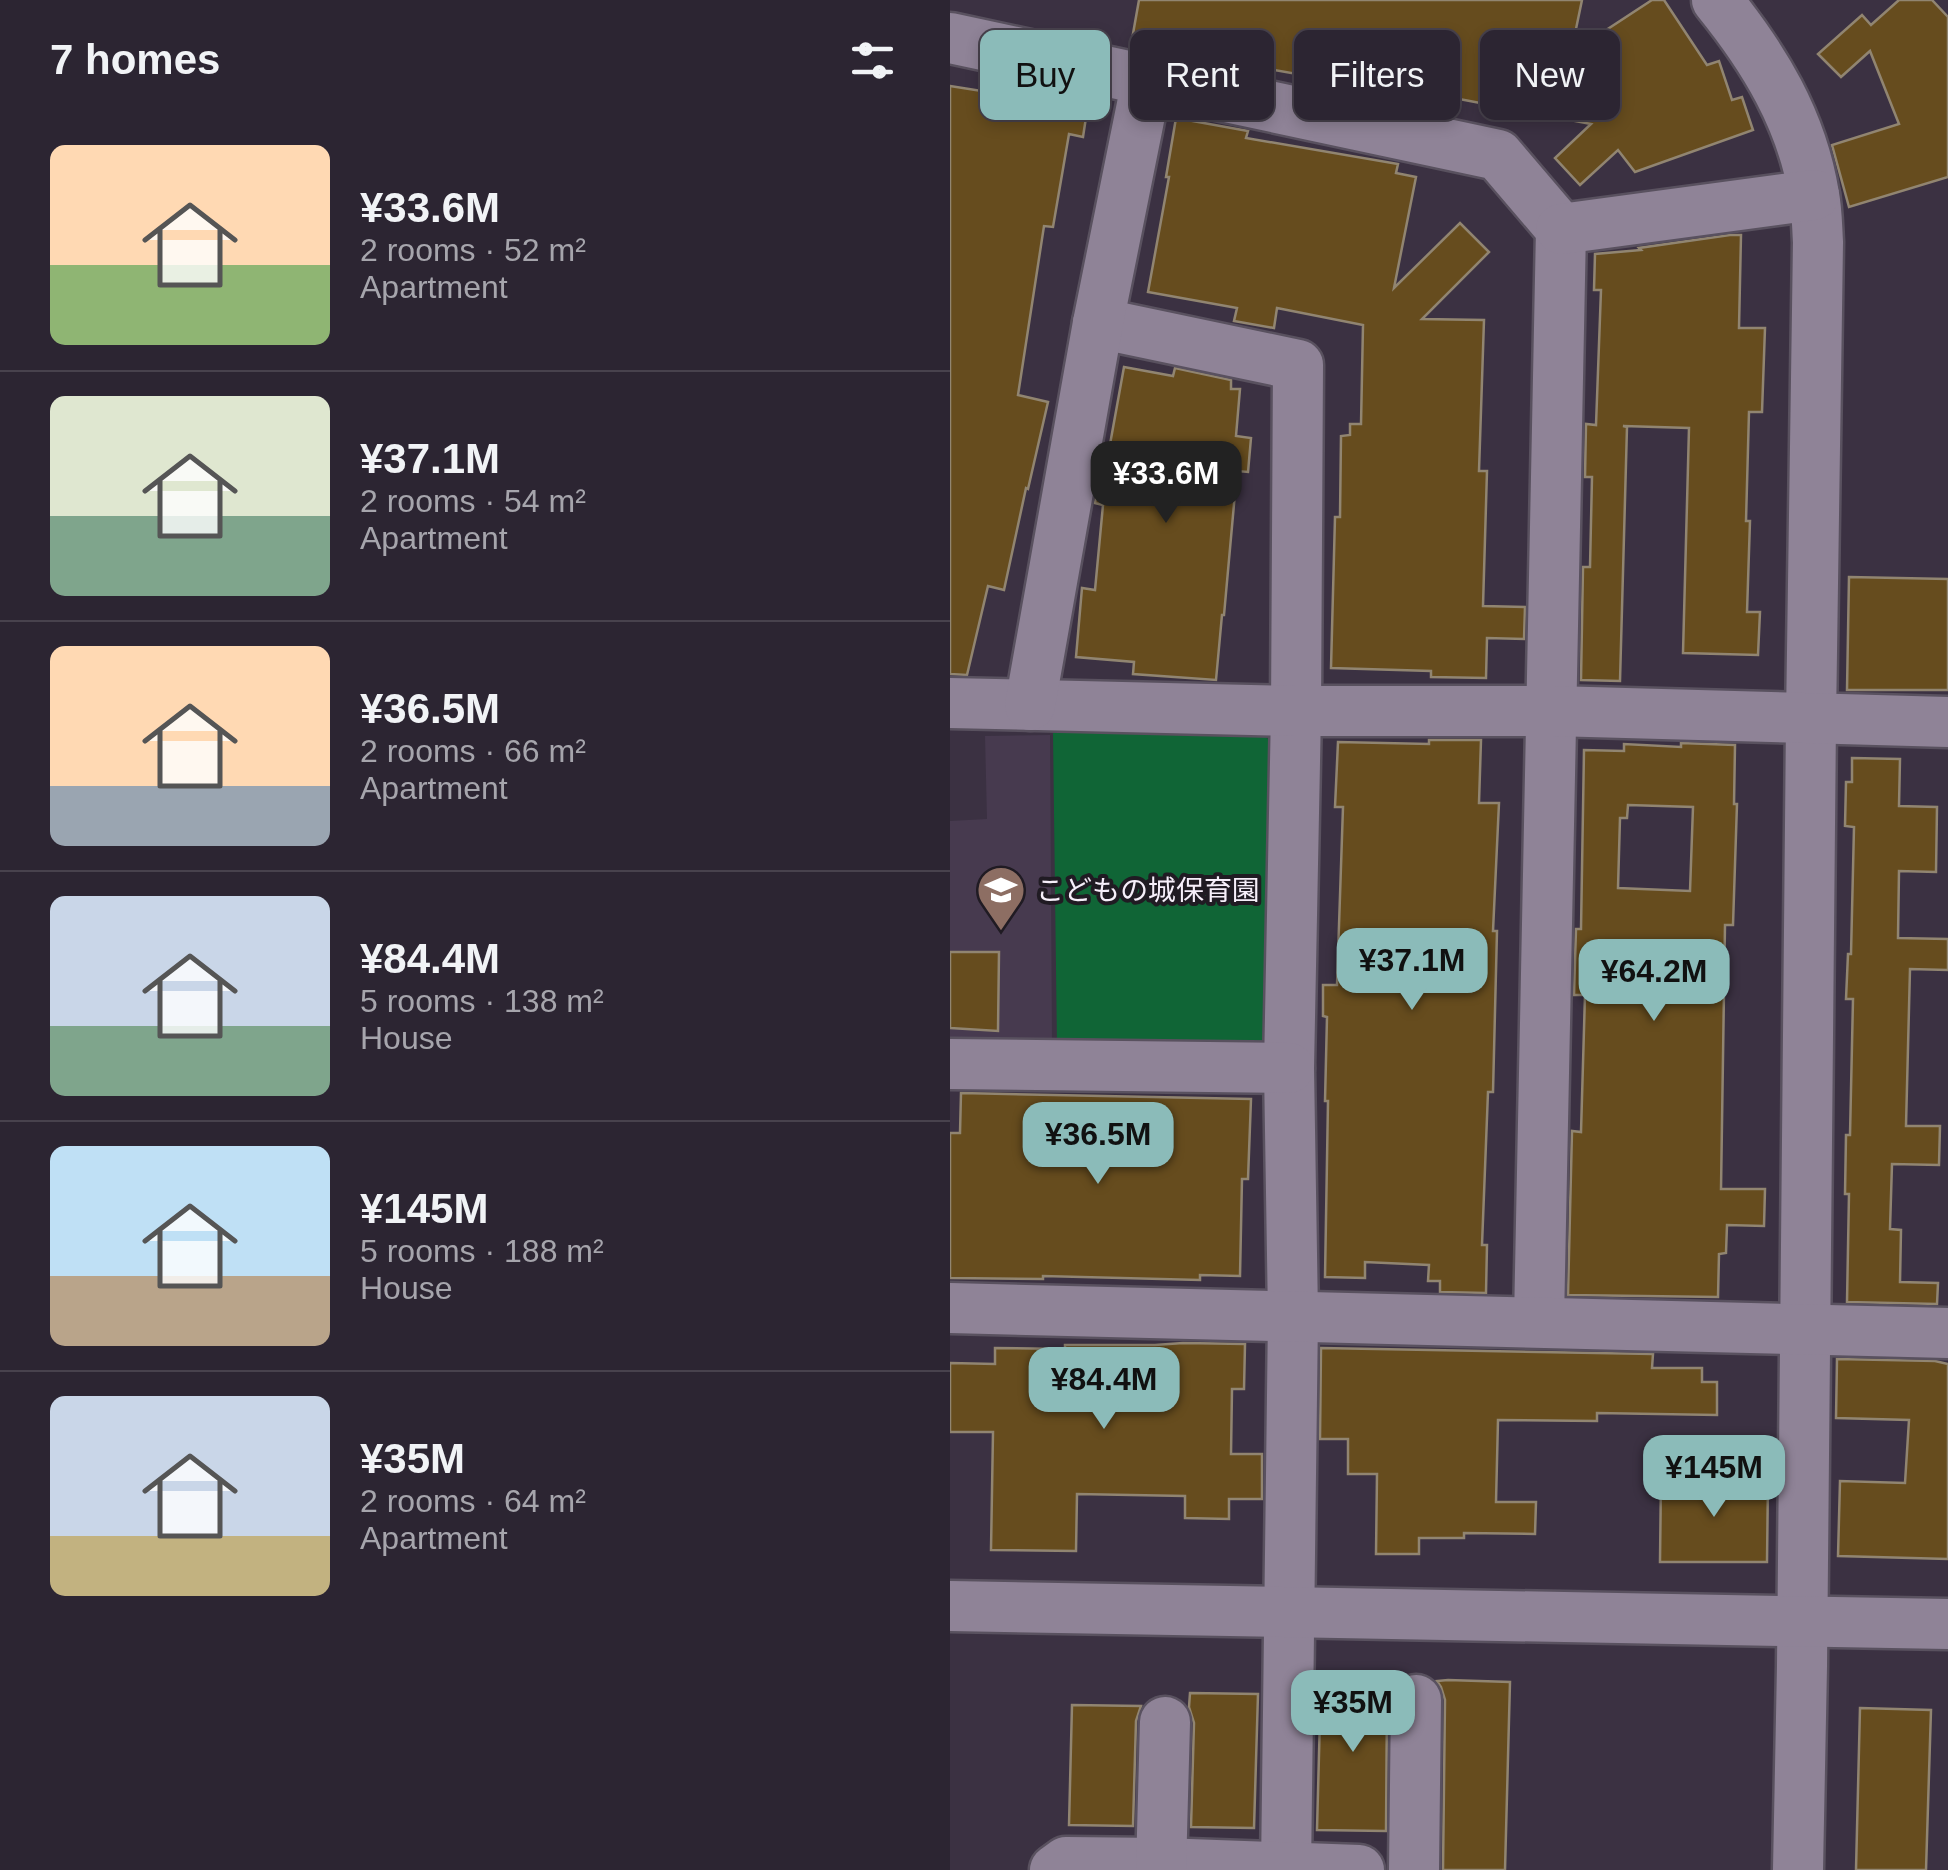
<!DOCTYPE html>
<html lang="en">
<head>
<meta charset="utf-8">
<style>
	:root { --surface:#2c2532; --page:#342d3a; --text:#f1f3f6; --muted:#a6a5ac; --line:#48424d; --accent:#8bbbb9 }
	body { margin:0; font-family:Helvetica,"Noto Sans JP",sans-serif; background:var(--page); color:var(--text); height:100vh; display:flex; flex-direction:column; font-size:38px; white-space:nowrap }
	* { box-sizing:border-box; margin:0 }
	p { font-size:32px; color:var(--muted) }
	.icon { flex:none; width:55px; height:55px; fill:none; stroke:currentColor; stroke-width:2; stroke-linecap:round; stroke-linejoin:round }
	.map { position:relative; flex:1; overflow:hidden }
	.side { display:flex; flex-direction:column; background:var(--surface); width:950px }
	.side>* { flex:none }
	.guide { position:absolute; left:30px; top:30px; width:818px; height:90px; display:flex; gap:20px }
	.price { position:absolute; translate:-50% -85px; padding:0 22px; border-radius:20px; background:var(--accent); color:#111; font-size:32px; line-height:65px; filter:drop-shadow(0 2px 5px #0008) }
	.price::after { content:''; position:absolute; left:50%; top:60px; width:30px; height:22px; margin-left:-15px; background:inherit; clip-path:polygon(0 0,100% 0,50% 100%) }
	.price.on { background:#222; color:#fff }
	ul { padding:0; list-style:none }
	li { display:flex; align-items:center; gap:30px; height:250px; padding:0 50px }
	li+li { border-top:2px solid var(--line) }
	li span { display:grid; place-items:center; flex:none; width:280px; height:200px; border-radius:15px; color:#555 }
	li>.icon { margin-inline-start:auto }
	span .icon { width:120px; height:120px; fill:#fffc; stroke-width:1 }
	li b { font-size:42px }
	h2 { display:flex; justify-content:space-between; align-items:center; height:120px; padding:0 50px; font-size:42px }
	.pill { padding:0 35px; border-radius:15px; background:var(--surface); box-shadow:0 5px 15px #0003,0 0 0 2px var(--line); font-size:35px; line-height:90px }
	.pill.on { background:var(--accent); color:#111 }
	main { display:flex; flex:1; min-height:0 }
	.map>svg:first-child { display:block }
	.built { fill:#473a4f }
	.green { fill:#106536 }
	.building { fill:#664c1e; stroke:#918571; stroke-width:2.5; fill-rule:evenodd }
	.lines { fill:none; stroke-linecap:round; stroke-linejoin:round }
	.minor-casing { stroke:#59515f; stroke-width:55 }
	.minor { stroke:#8f8397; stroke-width:50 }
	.labels { text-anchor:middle; stroke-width:8; stroke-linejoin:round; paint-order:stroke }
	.poi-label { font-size:28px; fill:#f6effa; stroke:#201b23; text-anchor:start }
</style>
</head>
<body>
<main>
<section class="side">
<h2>7 homes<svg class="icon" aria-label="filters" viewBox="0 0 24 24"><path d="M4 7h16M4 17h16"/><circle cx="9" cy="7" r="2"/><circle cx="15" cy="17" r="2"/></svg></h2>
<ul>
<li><span style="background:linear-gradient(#ffd9b3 60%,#8fb573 0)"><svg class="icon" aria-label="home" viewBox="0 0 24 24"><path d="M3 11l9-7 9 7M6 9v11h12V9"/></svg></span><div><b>¥33.6M</b><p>2 rooms · 52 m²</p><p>Apartment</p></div></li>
<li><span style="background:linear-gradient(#dfe7d0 60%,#7fa58c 0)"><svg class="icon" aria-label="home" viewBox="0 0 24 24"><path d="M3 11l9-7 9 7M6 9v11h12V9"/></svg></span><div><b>¥37.1M</b><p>2 rooms · 54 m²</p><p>Apartment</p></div></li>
<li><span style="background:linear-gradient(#ffd9b3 70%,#9aa5b1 0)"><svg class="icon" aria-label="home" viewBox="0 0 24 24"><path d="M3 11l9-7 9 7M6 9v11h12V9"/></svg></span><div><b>¥36.5M</b><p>2 rooms · 66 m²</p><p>Apartment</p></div></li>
<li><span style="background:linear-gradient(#c9d6e8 65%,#7fa58c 0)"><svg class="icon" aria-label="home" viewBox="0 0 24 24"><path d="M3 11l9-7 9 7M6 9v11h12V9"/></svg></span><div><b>¥84.4M</b><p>5 rooms · 138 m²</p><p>House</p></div></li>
<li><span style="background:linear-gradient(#bfe0f5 65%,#b9a48a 0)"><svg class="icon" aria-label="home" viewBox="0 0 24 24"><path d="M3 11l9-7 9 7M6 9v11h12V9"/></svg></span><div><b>¥145M</b><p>5 rooms · 188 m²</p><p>House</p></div></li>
<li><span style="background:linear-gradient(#c9d6e8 70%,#c2b280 0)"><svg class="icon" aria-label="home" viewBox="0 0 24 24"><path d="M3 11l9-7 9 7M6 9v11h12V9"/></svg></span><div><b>¥35M</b><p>2 rooms · 64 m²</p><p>Apartment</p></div></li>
</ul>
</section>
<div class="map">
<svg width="998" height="1870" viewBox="0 0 998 1870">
	<rect width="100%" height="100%" fill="#3b3142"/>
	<path class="built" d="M100,735L102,1042H0V821L37,819L35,736Z"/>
	<path class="green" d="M310,732L327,747L326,1028L307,1051L107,1046L103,733Z"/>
	<g class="building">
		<path d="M189,0H632L621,53L702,0H714L757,65L769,61L782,100L792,97L803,130L685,172L668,150L630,185L605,158L641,124L504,98L412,87L369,79L370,78L181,45Z"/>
		<path d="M949,0H982L998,17V177L899,207L882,145L949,124L920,51L891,77L868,54L912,15L921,25Z"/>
		<path d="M0,86L83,99L84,97L104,101L105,92L139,98L133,137L119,134L103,227L94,226L68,395L98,402L78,489L76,488L54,590L38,586L17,675L0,674Z"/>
		<path d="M226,118L298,131L296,138L448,164L446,173L466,177L444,288L510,223L539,252L472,319L534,320L529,471H537L533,606L575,607L574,639L537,638L536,678L481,677V671L381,668L385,517H390L391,436L400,435V424H411L413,325L327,308L324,328L284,321L287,308L198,292L219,177H216Z"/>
		<path d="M780,235H791L789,328H815L812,412H799L796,521H800L797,612H810L808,655L733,653L739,428L673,426L677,427L670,681L631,680L633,567H640L642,477H635L636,424L646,425L651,290H644L645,254L691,250L689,248Z"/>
		<path d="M174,367L223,376L225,368L281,380V389H290L286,436L301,438L298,472L287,471L274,615H272L266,680L183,674L184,662L126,657L132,588L145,590L153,505L145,503L151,472H155Z"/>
		<path d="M899,577L998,579V690H897Z"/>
		<path d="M479,740H531L529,803H549L543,931H547L543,1092H538L532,1245H537L536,1293L490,1292V1281H478L479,1265L415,1262V1278L375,1277L378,1101H375L377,1017L373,1016V985H387L393,807H385L388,742L479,744Z"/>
		<path d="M731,743L785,745L784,804H787L783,925H775L771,1189H815L814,1226L777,1225L776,1253L769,1254L768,1297L618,1295L622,1131L631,1132L635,995H624L626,929H631L634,750L674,751V744L731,747ZM678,805L743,807L740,891L668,888L670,818H677Z"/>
		<path d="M902,758L950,759L949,806L987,807L986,872L949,871L948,938L998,939V970L960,969L956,1126H990L989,1165L942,1164L940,1229L951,1230L950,1282L988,1283L987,1304L897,1302L899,1194H895L896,1135H900L903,999H896L898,954H901L904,827L895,826L896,782H902Z"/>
		<path d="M0,952H49L48,1031L0,1028Z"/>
		<path d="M11,1093L301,1099L298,1179H292L290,1276L250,1275V1280L93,1276V1279L0,1278V1133H10Z"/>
		<path d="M233,1343L295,1344L294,1389H282L281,1454H312V1499H279V1519L235,1518V1496L127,1494L126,1551L41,1550L43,1432H0V1363L45,1364V1348L115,1349V1345H205Z"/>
		<path d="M371,1348L703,1354L702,1368H752V1382H767V1415L647,1413V1421L548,1420L546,1502H586L585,1534L514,1533V1538H469V1554H426L427,1474H398V1439H370Z"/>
		<path d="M887,1359L985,1361L998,1364V1559L888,1556L890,1481L955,1483L959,1420L886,1418Z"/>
		<path d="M711,1476L818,1479L817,1562H710Z"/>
		<path d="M371,1679L446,1680L441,1686L437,1700L436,1831L367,1830Z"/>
		<path d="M498,1680L560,1682L555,1870H493L495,1700L491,1687L487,1681Z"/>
		<path d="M240,1693L308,1694L304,1828L241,1827L244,1723L239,1707Z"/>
		<path d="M122,1705L191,1706L186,1721L183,1826L119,1825Z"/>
		<path d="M910,1708L981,1710L976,1870H906Z"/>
	</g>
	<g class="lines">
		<g class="minor-casing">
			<g id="minor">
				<path d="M767,0C814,58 852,120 864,195C867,210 867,226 868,242L861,720L852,1666L848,1870"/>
				<path d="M0,38L548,155L611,229L589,1321"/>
				<path d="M611,229L864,195"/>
				<path d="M148,323L348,365L346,711L339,1068L343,1316L336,1870"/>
				<path d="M0,703L346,711H603L998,722"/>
				<path d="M80,705L148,323L197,80"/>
				<path d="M0,1064L339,1068"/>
				<path d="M0,1308L998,1333"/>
				<path d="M0,1606L998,1624"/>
				<path d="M105,1870L116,1862L211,1863L409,1870"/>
				<path d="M211,1870L215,1722"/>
				<path d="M464,1870L466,1700"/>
			</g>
		</g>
		<use href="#minor" class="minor"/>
	</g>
	<defs>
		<g id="school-pin" transform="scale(2.5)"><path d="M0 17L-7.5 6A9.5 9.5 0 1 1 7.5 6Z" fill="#8d6e63" stroke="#201b23"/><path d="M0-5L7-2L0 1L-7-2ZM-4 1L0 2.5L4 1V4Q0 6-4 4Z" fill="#fff"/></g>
	</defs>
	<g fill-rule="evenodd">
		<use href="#school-pin" x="51" y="890"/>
	</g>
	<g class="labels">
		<g class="poi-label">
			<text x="86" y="900">こどもの城保育園</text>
		</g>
	</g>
</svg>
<b class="price on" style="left:216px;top:526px">¥33.6M</b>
<b class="price" style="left:462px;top:1013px">¥37.1M</b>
<b class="price" style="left:704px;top:1024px">¥64.2M</b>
<b class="price" style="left:148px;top:1187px">¥36.5M</b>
<b class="price" style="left:154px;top:1432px">¥84.4M</b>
<b class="price" style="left:764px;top:1520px">¥145M</b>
<b class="price" style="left:403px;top:1755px">¥35M</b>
<div class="guide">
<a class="pill on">Buy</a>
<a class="pill">Rent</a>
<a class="pill">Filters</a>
<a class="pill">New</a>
</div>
</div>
</main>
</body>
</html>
